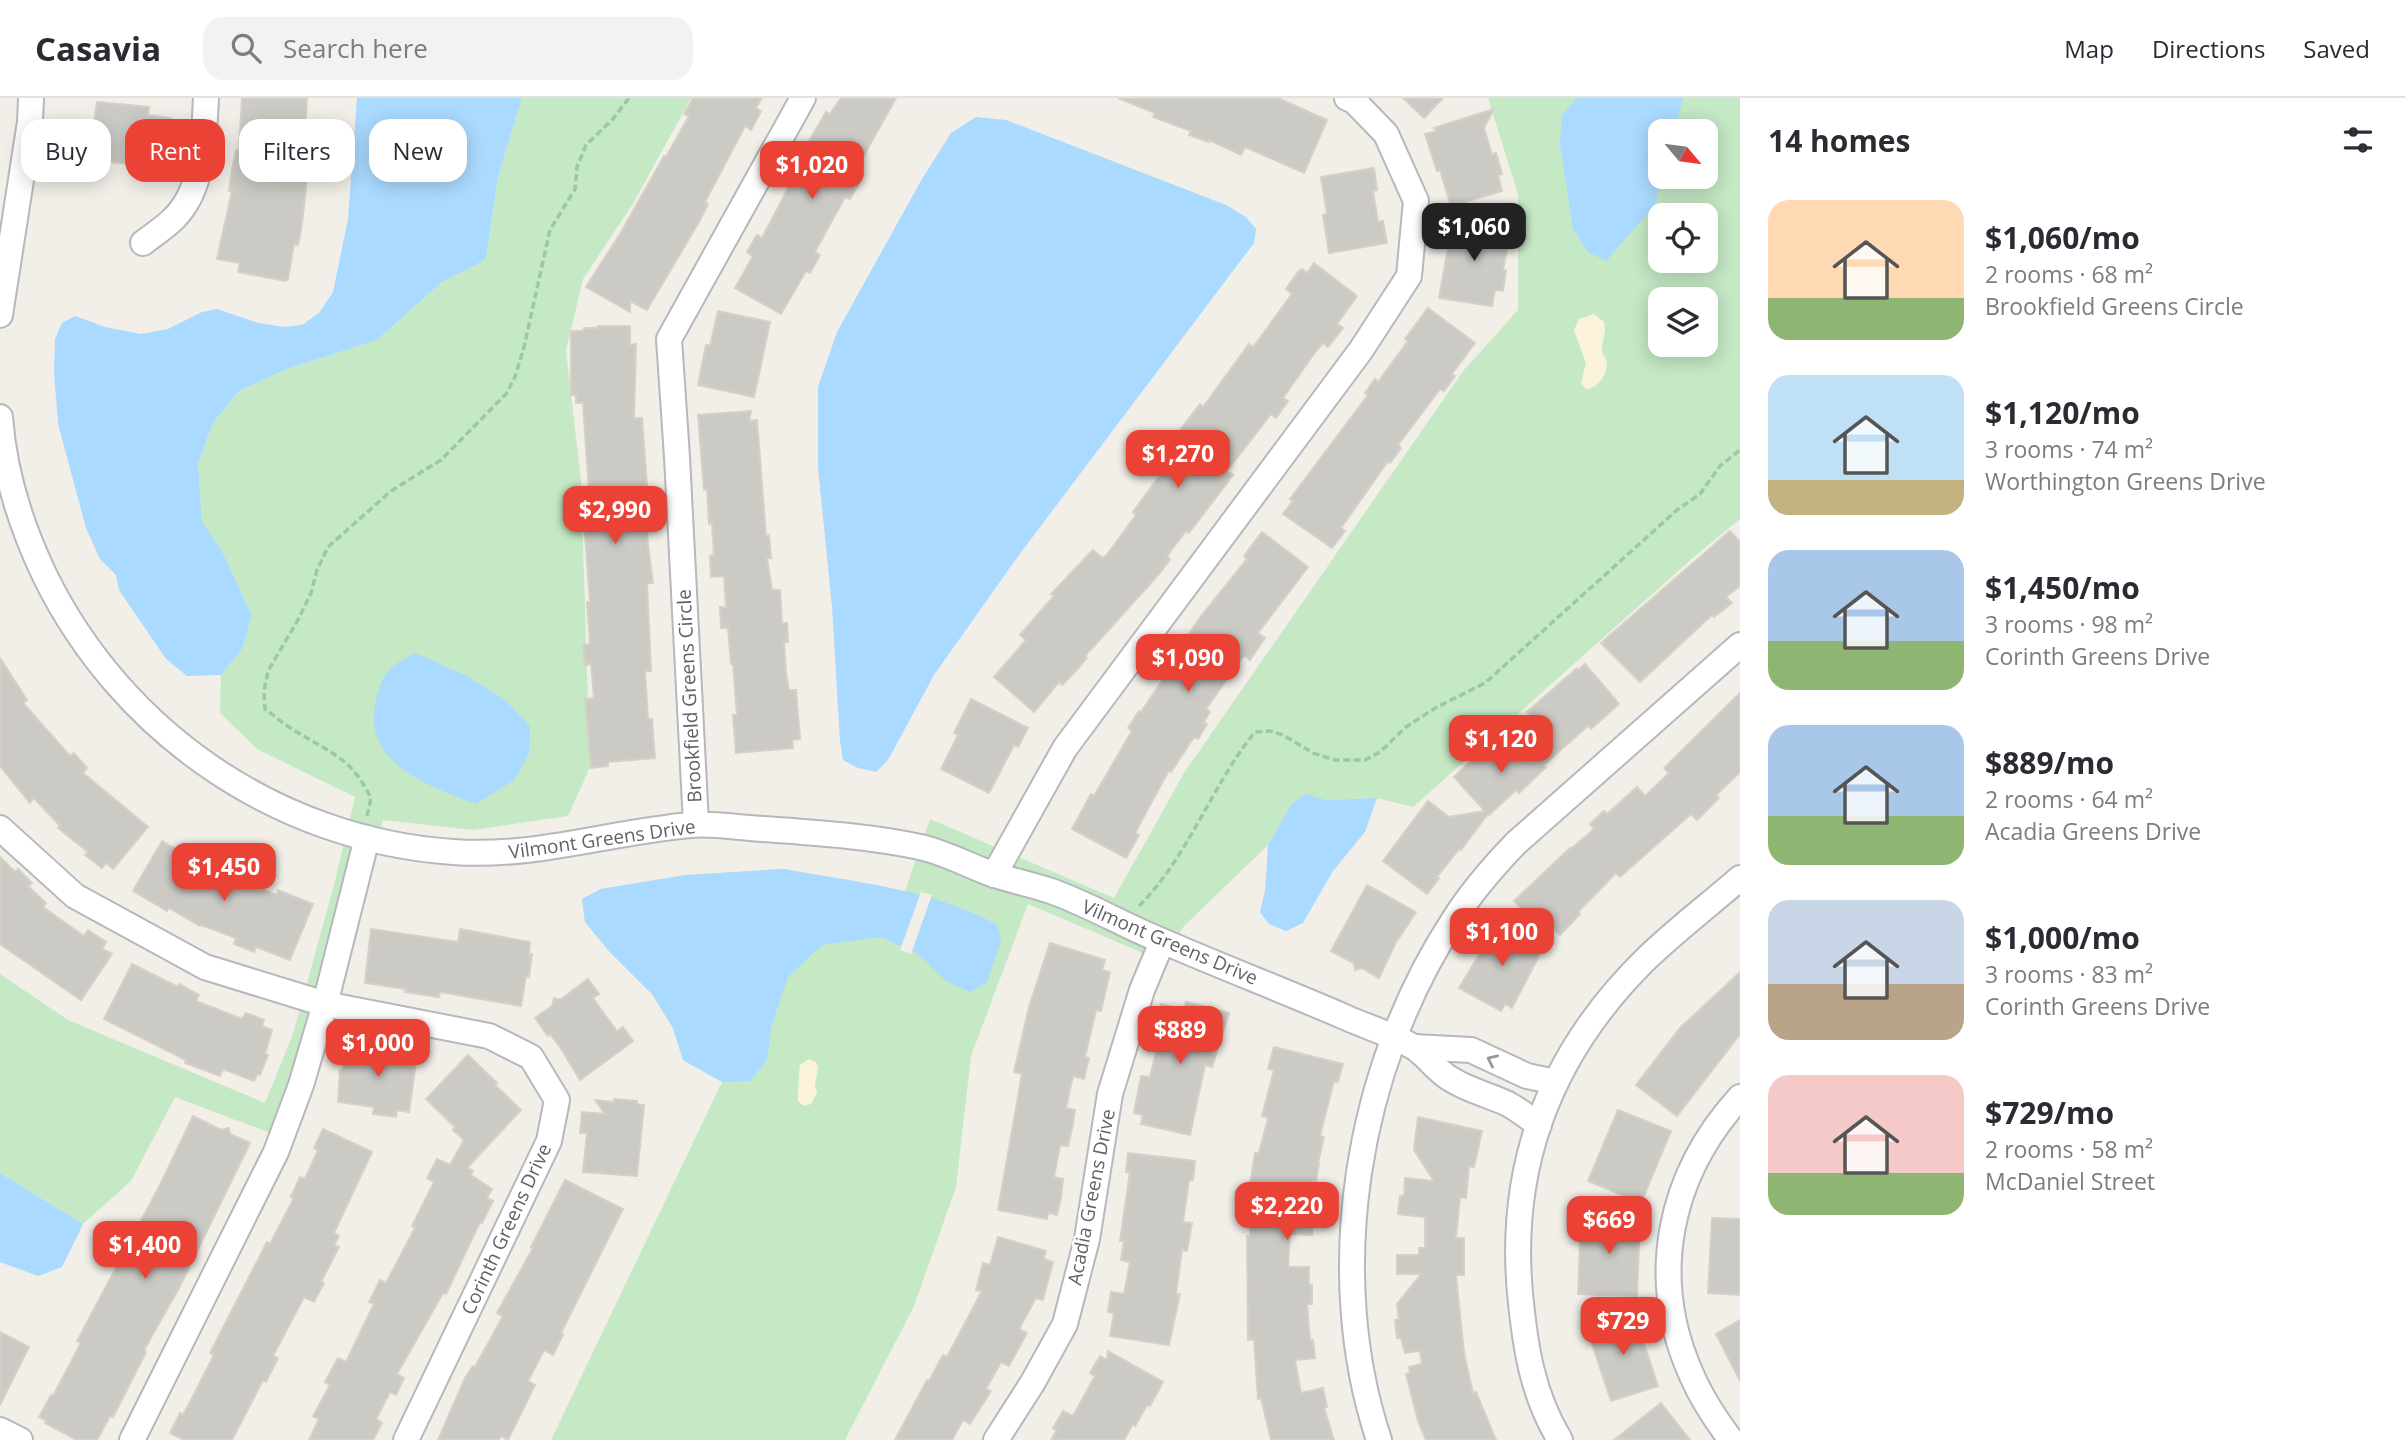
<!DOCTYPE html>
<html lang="en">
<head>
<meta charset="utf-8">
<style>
	:root { --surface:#fff; --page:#f2f2f3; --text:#2b2b33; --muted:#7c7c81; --line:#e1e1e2; --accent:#ea4335 }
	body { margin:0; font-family:"Open Sans",sans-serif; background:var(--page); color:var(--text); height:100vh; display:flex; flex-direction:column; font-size:26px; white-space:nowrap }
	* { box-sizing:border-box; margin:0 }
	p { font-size:23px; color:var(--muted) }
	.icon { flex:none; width:38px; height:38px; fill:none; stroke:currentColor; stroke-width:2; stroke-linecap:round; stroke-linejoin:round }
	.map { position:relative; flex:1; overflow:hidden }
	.drawer { display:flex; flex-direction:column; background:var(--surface); width:665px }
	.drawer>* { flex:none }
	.guide { position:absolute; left:21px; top:21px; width:665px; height:63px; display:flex; gap:14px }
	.needle { width:46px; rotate:119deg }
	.tools { position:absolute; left:1648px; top:21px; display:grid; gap:14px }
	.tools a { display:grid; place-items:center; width:70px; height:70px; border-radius:14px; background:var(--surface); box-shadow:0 4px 18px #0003; font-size:35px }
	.price { position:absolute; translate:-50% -60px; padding:0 16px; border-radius:14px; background:var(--accent); color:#fff; font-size:23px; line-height:46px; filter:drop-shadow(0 2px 4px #0008) }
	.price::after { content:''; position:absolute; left:50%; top:42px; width:21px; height:16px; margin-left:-10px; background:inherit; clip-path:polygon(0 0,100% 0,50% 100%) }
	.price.current { background:#222; color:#fff }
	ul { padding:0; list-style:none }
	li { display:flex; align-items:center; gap:21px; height:175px; padding:0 28px }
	li span { display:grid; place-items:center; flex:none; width:196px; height:140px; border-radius:21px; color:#555 }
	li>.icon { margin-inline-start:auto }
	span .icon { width:84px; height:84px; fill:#fffc; stroke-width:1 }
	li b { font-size:30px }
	h2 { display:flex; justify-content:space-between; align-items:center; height:84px; padding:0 28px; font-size:30px }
	.tag { padding:0 24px; border-radius:21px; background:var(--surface); box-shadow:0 4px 18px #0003; font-size:24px; line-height:63px }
	.tag.current { background:var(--accent); color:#fff }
	header { display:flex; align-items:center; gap:42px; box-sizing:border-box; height:98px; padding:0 35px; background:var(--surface); border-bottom:2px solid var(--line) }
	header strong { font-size:33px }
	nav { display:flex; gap:38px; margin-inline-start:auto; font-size:24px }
	.search { width:490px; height:63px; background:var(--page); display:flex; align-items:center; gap:18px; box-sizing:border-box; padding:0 24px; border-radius:21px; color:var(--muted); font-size:26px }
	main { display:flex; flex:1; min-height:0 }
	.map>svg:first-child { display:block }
	.green { fill:#c5e8c5; fill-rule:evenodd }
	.sand { fill:#fbf3d9 }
	.water { fill:#aadaff }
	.pier { fill:#f1efe8 }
	.building { fill:#cccac5; stroke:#d6d1c6; stroke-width:2 }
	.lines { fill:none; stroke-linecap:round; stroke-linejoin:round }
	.minor-casing { stroke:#b5b8bc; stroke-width:28 }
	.path { stroke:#9cc7a9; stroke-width:3.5; stroke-dasharray:7 3.5; stroke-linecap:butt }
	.minor { stroke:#fff; stroke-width:24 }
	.oneway { stroke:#979a9d }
	.labels { text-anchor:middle; stroke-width:5; stroke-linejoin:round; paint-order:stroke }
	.street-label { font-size:19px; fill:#5f6368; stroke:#fff }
</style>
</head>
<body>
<header>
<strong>Casavia</strong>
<div class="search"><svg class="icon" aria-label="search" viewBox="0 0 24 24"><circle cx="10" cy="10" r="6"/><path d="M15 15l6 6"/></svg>Search here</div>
<nav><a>Map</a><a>Directions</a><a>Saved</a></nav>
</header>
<main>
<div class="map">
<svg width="1740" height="1342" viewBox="0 0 1740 1342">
	<rect width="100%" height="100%" fill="#f1efe8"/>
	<g class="green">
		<path d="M522,0H691L634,104L583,181L566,253L581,383L590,669L568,718L473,732L383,722L331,928L294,1044L175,999L131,1083L83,1126L0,1075V876L68,922L265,1005L293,936L334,787L355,699L257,651L220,615L221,577L242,551L252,518L222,453L202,423L198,365L213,325L239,293L284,272L377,242L442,184L476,167L486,160L498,79Z"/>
		<path d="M1488,0H1740V421L1695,458L1413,709L1377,700L1326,702L1291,707L1268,747L1183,829L1164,864L1028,806L971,958L956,1089L914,1208L845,1342H551L722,984L683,962L673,930L652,896L609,853L585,824L582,801L601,791L686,777L784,771L905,793L930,721L1114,800L1184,675L1464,272L1518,212V96ZM1661,33H1706V79H1661ZM1661,117H1706V163H1661ZM1661,201H1706V247H1661Z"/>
	</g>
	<g class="sand">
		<path d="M1594,216L1604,224C1607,234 1602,242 1602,252C1603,261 1604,253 1606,262C1610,274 1598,291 1586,291L1581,285L1586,265L1574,232L1579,221Z"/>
		<path d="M809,961L816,964L818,969L815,988L817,995L811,1006L804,1008L798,1003C798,995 799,973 800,967Z"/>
	</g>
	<g class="water">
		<path d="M357,0H522L498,79L486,160L476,167L442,184L377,242L284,272L239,293L213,325L198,365L202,423L222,453L252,518L242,551L221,577L187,578L166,561L119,492L116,477L100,461L86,430L58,326L54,274L55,241L62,225L75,218L105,229L141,236L168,231L202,214L217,211L258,225L284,229L302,227L319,215L333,194L348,121Z"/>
		<path d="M1577,0H1683L1674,33H1661L1662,79L1655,107L1606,163L1588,154L1573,131L1560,46L1562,17Z"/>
		<path d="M976,19L1006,22L1226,107L1246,119L1256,131L1254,145L1016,461L934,577L888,662L876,674L858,670L843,662L840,643L832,509L818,370V289L837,234L922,81L951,35Z"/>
		<path d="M415,555L465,577L504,601L530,628L529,656L514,682L476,706C431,689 360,665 376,602C383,574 389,569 415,555Z"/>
		<path d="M1305,696L1326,702L1377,700L1365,734L1333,773L1303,825L1286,833L1269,826L1260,814L1265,793L1268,747L1291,707Z"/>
		<path d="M784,771C855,784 933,791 997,827L1001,843L987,884L971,894L947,884L917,855L880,839L822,847L788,879L772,926L767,962L750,983L722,984L683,962L673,930L652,896L609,853L585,824L582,801L601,791L686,777Z"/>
		<path d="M0,1075L83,1126L62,1169L38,1178L0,1164Z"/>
	</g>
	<path class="pier" d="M921,794L932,797L911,856L900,852Z"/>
	<g class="building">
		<path d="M242,0H307L304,51L310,52L302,126L298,147L294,146L288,181L285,183L238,174L240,165L217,161L232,93H229L232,71L236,52L239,53Z"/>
		<path d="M693,0H762L756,10L761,13L751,32L745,28L705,104L708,106L700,122L647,212L630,203V214L586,189L620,136L664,58L666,59L689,18L684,16Z"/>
		<path d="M841,0H896L857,70L860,72L855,82L859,85L850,101L845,99L815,154L820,157L810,175L806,173L781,216L735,190L753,158L747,154L757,137L762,140L802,64L798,63L809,43L826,14L830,16Z"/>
		<path d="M1118,0H1278L1327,22L1304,75L1245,49L1241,57L1209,42V44L1189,37L1191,33L1153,19L1155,15Z"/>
		<path d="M1403,0H1443L1424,20Z"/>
		<path d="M97,4L149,9L148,17L171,20L165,61L148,59V62L141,61L140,67L89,62Z"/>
		<path d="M1494,11L1484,30L1492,57L1496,55L1502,76L1498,77L1502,93L1451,108L1440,72L1437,73L1425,36L1437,33L1434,30Z"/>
		<path d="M1374,70L1377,92L1373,93L1378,124L1383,123L1387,145L1329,155L1323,117L1327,116L1321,79Z"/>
		<path d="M1448,122L1506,132L1505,136H1510L1503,172L1506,173L1503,193L1495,192L1492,208L1439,200L1449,144L1445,143Z"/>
		<path d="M1314,165L1357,198L1337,226L1343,230L1328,249L1323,245L1316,253L1283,300L1288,303L1276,320L1271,316L1227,373L1233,377L1189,435L1186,433L1167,458L1170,461L1159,476L1085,558L1087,560L1073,576L1062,587L1059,584L1034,614L994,579L1026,542L1020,537L1054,498L1051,496L1093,452L1102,460L1106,458L1136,417L1133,414L1165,370L1160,366L1180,338L1177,336L1200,306L1203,309L1249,246L1253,249L1262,237L1292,196L1286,191L1298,174L1302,171L1307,175Z"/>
		<path d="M1428,210L1475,245L1452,276L1455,278L1444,293L1440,291L1398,347L1401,350L1390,365L1388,363L1341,430L1345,433L1332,450L1283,416L1293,403L1290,401L1368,297L1365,295L1375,281L1378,284L1408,243L1405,241Z"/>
		<path d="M718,213L770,224L754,299L698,287L706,247L710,248Z"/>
		<path d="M598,228H630V247L636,246L634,320H642L650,429L647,430L648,447L653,485H647L651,573H645L648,621H652L655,660L608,664V668L591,670L585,601L594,600L591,566L585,567L583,547L590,546L587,504H590L584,424H591L583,305H576V297H571V233H583L584,230H598Z"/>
		<path d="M751,313L749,323L757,322L766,438L769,437L771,460H767L772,492H780L782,525H787L788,544H784L786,575L789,592H796L800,641L792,642L793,650L736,655L733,617H737L733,566H731L728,530H721L720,509H726L724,478L711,479L710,458L714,457L712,425L709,426L707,391L704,392L698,317Z"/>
		<path d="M1730,433L1740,444V488L1726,499L1732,505L1714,519L1712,517L1640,584L1601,545Z"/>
		<path d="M1262,434L1308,469L1258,535L1265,540L1250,562L1244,557L1206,611L1210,614L1204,624L1207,626L1198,641L1194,639L1171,674L1169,672L1135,735L1139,737L1126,760L1072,731L1091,696L1094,698L1132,633L1128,630L1139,613L1141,614L1192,538L1189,536L1198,522L1247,461L1244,458Z"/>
		<path d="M0,560L27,602L23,605L70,658L74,655L87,670L83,675L148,729L113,771L106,765L102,770L85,757L88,754L58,730L60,728L34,700L30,705L0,668Z"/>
		<path d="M1585,566L1619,606L1591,631L1589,627L1544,667L1546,669L1519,695L1516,692L1489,717L1488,716L1461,752L1459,751L1437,779L1439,780L1427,796L1383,763L1428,703L1449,719L1485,713L1454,679L1501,635L1507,641L1531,617L1527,614L1577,570L1578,572Z"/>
		<path d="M1740,595V674L1716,697L1719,700L1697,722L1691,716L1620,779L1616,775L1578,814L1580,816L1560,837L1554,831L1550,838L1514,803L1570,750L1571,751L1594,731L1590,726L1604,713L1607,716L1637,689L1645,698L1669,675L1664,670Z"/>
		<path d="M971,601L1028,630L1018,649L1014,647L989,695L941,671L958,637L954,635Z"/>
		<path d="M162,743L243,790L245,785L277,797L278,792L313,806L290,862L256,849L254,854L234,846L236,840L201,827L200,828L169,810L167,813L133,793Z"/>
		<path d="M0,759L15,774L18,771L32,785L28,788L46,805L43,809L84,838L88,832L106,844L102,851L112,856L81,902L0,846Z"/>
		<path d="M1367,787L1416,814L1395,846L1379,880L1362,870L1355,872L1354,865L1331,853Z"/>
		<path d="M1498,825L1543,850L1512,910L1505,906L1501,913L1459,890Z"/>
		<path d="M371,831L458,844L460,831L530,844L529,856H532L529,879L526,878L521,908L440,894L439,899L405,894L406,891L365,885Z"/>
		<path d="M1050,845L1105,862L1102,872L1110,874L1101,913L1096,912L1085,959L1089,960L1084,981L1073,978L1066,1010L1075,1012L1072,1031L1068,1048L1060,1047L1054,1079L1063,1081L1061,1100L1057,1117L1048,1115L1047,1121L998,1112L1022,976L1014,974L1029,909Z"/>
		<path d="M132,866L178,889L179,886L199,897L196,903L242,921L246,915L264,922L262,928L272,932L265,956L268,957L260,977L257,976L254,983L223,971L220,978L185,965L186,962L104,921Z"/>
		<path d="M1740,874V936L1677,1018L1636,987L1680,930Z"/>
		<path d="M588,881L599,896L593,900L605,917L617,933L623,929L633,943L580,982L560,949L550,936L548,938L535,920L552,908L554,900L560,902Z"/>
		<path d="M1186,904L1229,915L1212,969L1205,967L1190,1037L1141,1026L1143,1017L1134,1015L1141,978L1150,979L1163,926L1156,924L1161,906L1184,912Z"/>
		<path d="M360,945L379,948V951L417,956L409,1014L397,1012L396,1019L373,1016L374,1009L338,1004L340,972L342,973L344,963H346L348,949L359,950Z"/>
		<path d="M1274,949L1343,966L1338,984L1334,983L1320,1038L1324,1039L1318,1065H1319L1316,1084L1313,1083L1307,1117H1313L1312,1137L1290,1136L1288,1169H1309V1187H1312V1206H1307L1310,1242H1313L1315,1260L1295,1262L1301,1295L1323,1290L1327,1309L1324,1310L1334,1342H1271L1261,1300L1258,1301L1254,1241L1248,1242L1247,1138H1250L1252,1092H1249L1255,1055H1259L1268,1020L1262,1018L1274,972L1268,971Z"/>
		<path d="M468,957L497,985L495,987L521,1012L467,1070L473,1073L471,1077L492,1091L487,1100L493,1103L482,1125L480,1124L446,1196L443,1195L397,1276L404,1280L396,1297L390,1294L376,1321L382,1325L373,1342H309L319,1321L313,1318L330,1287L325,1284L338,1260L346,1264L374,1206L369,1204L380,1182L386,1185L415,1130L412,1128L434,1084L427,1080L437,1061L450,1067L464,1042L453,1032L455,1029L426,1001Z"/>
		<path d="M614,1001L637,1003V1006L644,1007L637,1078L583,1074L587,1035H580L582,1014L605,1016L595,1002L614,1004Z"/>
		<path d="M1618,1012L1671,1033L1641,1105L1588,1083Z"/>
		<path d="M193,1018L221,1032L229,1030L230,1036L250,1045L179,1190L144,1252L146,1254L113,1319L110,1318L97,1342H77L45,1325L46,1322L39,1319L51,1297L53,1298L81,1245L77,1243L160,1087Z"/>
		<path d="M1418,1019L1482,1033L1474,1069L1469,1068L1466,1100L1460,1099L1456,1140H1464V1177H1456L1464,1255L1473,1295L1476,1294L1496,1342H1426L1418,1323L1406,1276L1410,1275L1409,1269L1422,1266L1420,1253L1405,1255L1401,1240H1397L1395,1222L1399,1221L1397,1206L1421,1176H1397V1157H1419V1150H1425V1119L1398,1116L1400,1098H1404L1405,1080L1434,1083L1414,1052Z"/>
		<path d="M323,1031L372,1054L334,1135L339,1138L334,1147L339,1149L321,1184L324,1185L314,1204L304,1199L273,1258L278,1260L266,1284L263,1282L232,1342H184L170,1335L180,1315L183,1317L191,1302L214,1257L210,1255L267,1144L270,1146L294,1100L291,1099L300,1079L305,1081L318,1052L314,1050Z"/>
		<path d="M1128,1055L1195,1063L1193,1082H1189L1183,1124L1192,1125L1187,1153L1182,1152L1176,1196H1180L1169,1247L1110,1238L1114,1215L1108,1214L1111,1194L1124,1196L1130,1164L1121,1162L1124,1143H1120L1130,1074H1126Z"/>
		<path d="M565,1082L623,1111L561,1235L563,1237L553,1257L544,1252L528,1283L535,1287L508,1342L501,1338L499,1342H438L465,1280L473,1268L475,1269L503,1218L497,1215L533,1150L531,1149Z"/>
		<path d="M1581,1118L1640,1120L1637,1198L1578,1196Z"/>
		<path d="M1712,1120L1740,1121V1197L1708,1195Z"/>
		<path d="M998,1139L1046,1153L1044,1161L1053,1164L1043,1202L1036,1200L1019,1231L1027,1235L1009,1268L1001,1264L986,1291L991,1293L970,1326L963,1322L952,1342H895L927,1282L929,1283L943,1257L947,1259L982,1193L976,1192L983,1165L990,1167Z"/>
		<path d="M1634,1215L1658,1288L1611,1303L1587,1231Z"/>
		<path d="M1740,1222V1283L1716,1236Z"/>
		<path d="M0,1234L29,1249L0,1307Z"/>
		<path d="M1108,1253L1163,1284L1150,1308L1147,1307L1135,1328L1133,1326L1124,1342H1051L1057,1332L1053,1330L1063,1313L1073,1318L1095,1278L1090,1275L1100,1258L1107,1262Z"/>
		<path d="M1661,1305L1690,1342H1614Z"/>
	</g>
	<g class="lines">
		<g class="minor-casing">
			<g id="minor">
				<path d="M143,145C157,134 174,124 184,108C204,79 204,34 206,0"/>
				<path d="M0,217L30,24L31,0"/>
				<path d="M0,319C4,374 21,428 45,478C122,635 278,742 453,754C535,760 610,734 691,727C714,725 740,730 764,731C816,735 868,738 920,749C943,754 966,766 989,775C1009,782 1030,786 1051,793C1088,806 1123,827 1160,842C1222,869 1285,893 1347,920C1367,929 1397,938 1415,950C1427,958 1436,972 1449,980C1467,992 1489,997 1508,1006C1519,1012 1529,1020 1539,1027"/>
				<path d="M696,726L677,359L669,241L803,0"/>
				<path d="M0,730L75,798L205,869L325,906L489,938L531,959L557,1002L549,1043L406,1342"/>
				<path d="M994,777L1065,650L1361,252L1409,178L1416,103L1386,36L1354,3L1347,0"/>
				<path d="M1414,949L1471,952L1527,978L1556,984"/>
				<path d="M0,1332L20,1342"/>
				<path d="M132,1342L276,1054L301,987L325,906L367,740"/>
				<path d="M996,1342L1033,1284L1065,1226L1087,1141L1110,996L1142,892L1162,844"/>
				<path d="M1379,1342C1323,1174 1357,970 1453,823C1471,794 1493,769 1516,745L1740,547"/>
				<path d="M1560,1342C1532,1296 1525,1248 1520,1195C1508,1063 1553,952 1647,860C1676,832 1709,807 1740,780"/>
				<path d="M1731,1342C1716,1322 1702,1301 1692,1278C1647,1179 1669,1077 1740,999"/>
			</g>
		</g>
		<g class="path">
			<path d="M367,718L371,700C351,660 333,656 297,634C286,628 276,619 265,611L264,593L268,573L299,520L311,495L317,472L328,449L391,393L441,362L506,296L515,279L524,249L550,132L575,91L577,69L586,47L613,21L629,0"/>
			<path d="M1139,808C1189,758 1211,688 1255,634L1270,633L1283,637L1313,655L1335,662H1365L1380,654L1406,629L1437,609L1485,585L1677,412L1700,396L1720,368L1740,352"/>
		</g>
		<use href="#minor" class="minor"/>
	</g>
	<defs><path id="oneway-chevron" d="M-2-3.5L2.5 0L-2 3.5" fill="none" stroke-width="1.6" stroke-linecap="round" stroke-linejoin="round" transform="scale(1.75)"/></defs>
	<use class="oneway" href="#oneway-chevron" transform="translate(1492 962) rotate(-155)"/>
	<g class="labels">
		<g class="street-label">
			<text transform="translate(689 598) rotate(-93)" y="7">Brookfield Greens Circle</text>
			<text transform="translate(602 741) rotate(-8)" y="7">Vilmont Greens Drive</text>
			<text transform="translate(1170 844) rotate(23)" y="7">Vilmont Greens Drive</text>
			<text transform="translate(1091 1099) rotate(-79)" y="7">Acadia Greens Drive</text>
			<text transform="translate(506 1131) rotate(-65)" y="7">Corinth Greens Drive</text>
		</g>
	</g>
</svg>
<div class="tools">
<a><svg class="needle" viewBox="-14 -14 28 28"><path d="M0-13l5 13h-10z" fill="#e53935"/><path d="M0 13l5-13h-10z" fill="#7c7c81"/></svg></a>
<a><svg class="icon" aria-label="locate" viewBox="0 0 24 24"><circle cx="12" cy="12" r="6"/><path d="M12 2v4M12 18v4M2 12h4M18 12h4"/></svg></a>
<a><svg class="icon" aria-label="layers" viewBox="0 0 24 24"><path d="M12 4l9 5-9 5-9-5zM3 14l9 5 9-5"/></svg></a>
</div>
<b class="price" style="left:812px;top:103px">$1,020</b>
<b class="price current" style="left:1474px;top:165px">$1,060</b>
<b class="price" style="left:1178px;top:392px">$1,270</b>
<b class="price" style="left:615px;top:448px">$2,990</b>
<b class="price" style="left:1188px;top:596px">$1,090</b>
<b class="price" style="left:1501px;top:677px">$1,120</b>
<b class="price" style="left:224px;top:805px">$1,450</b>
<b class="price" style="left:1502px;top:870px">$1,100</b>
<b class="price" style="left:1180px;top:968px">$889</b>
<b class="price" style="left:378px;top:981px">$1,000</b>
<b class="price" style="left:1287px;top:1144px">$2,220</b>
<b class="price" style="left:1609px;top:1158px">$669</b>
<b class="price" style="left:145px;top:1183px">$1,400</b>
<b class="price" style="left:1623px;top:1259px">$729</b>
<div class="guide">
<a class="tag">Buy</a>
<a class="tag current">Rent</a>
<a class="tag">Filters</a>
<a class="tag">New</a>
</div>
</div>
<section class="drawer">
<h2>14 homes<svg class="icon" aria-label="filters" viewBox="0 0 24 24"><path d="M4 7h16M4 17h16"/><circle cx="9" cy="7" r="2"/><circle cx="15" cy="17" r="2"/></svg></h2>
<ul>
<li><span style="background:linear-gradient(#ffd9b3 70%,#8fb573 0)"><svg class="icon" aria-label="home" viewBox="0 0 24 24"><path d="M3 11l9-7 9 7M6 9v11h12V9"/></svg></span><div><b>$1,060/mo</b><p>2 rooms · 68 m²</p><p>Brookfield Greens Circle</p></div></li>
<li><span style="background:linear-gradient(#bfe0f5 75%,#c2b280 0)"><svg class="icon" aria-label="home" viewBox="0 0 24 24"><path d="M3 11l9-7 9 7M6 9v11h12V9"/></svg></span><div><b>$1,120/mo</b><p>3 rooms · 74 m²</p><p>Worthington Greens Drive</p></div></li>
<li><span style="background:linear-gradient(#a9c7e8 65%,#8fb573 0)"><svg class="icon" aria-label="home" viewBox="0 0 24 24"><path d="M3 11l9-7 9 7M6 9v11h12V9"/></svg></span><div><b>$1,450/mo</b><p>3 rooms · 98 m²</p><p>Corinth Greens Drive</p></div></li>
<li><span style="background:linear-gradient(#a9c7e8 65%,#8fb573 0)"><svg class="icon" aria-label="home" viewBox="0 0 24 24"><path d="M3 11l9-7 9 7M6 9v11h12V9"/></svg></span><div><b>$889/mo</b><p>2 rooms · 64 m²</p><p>Acadia Greens Drive</p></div></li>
<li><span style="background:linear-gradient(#c9d6e8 60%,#b9a48a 0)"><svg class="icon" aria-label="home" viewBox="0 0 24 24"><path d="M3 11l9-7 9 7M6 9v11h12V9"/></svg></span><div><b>$1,000/mo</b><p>3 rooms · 83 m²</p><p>Corinth Greens Drive</p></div></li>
<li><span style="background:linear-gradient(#f6c9c9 70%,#8fb573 0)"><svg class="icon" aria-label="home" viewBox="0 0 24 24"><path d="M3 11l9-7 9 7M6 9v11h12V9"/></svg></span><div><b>$729/mo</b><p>2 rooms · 58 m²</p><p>McDaniel Street</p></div></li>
</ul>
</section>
</main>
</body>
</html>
